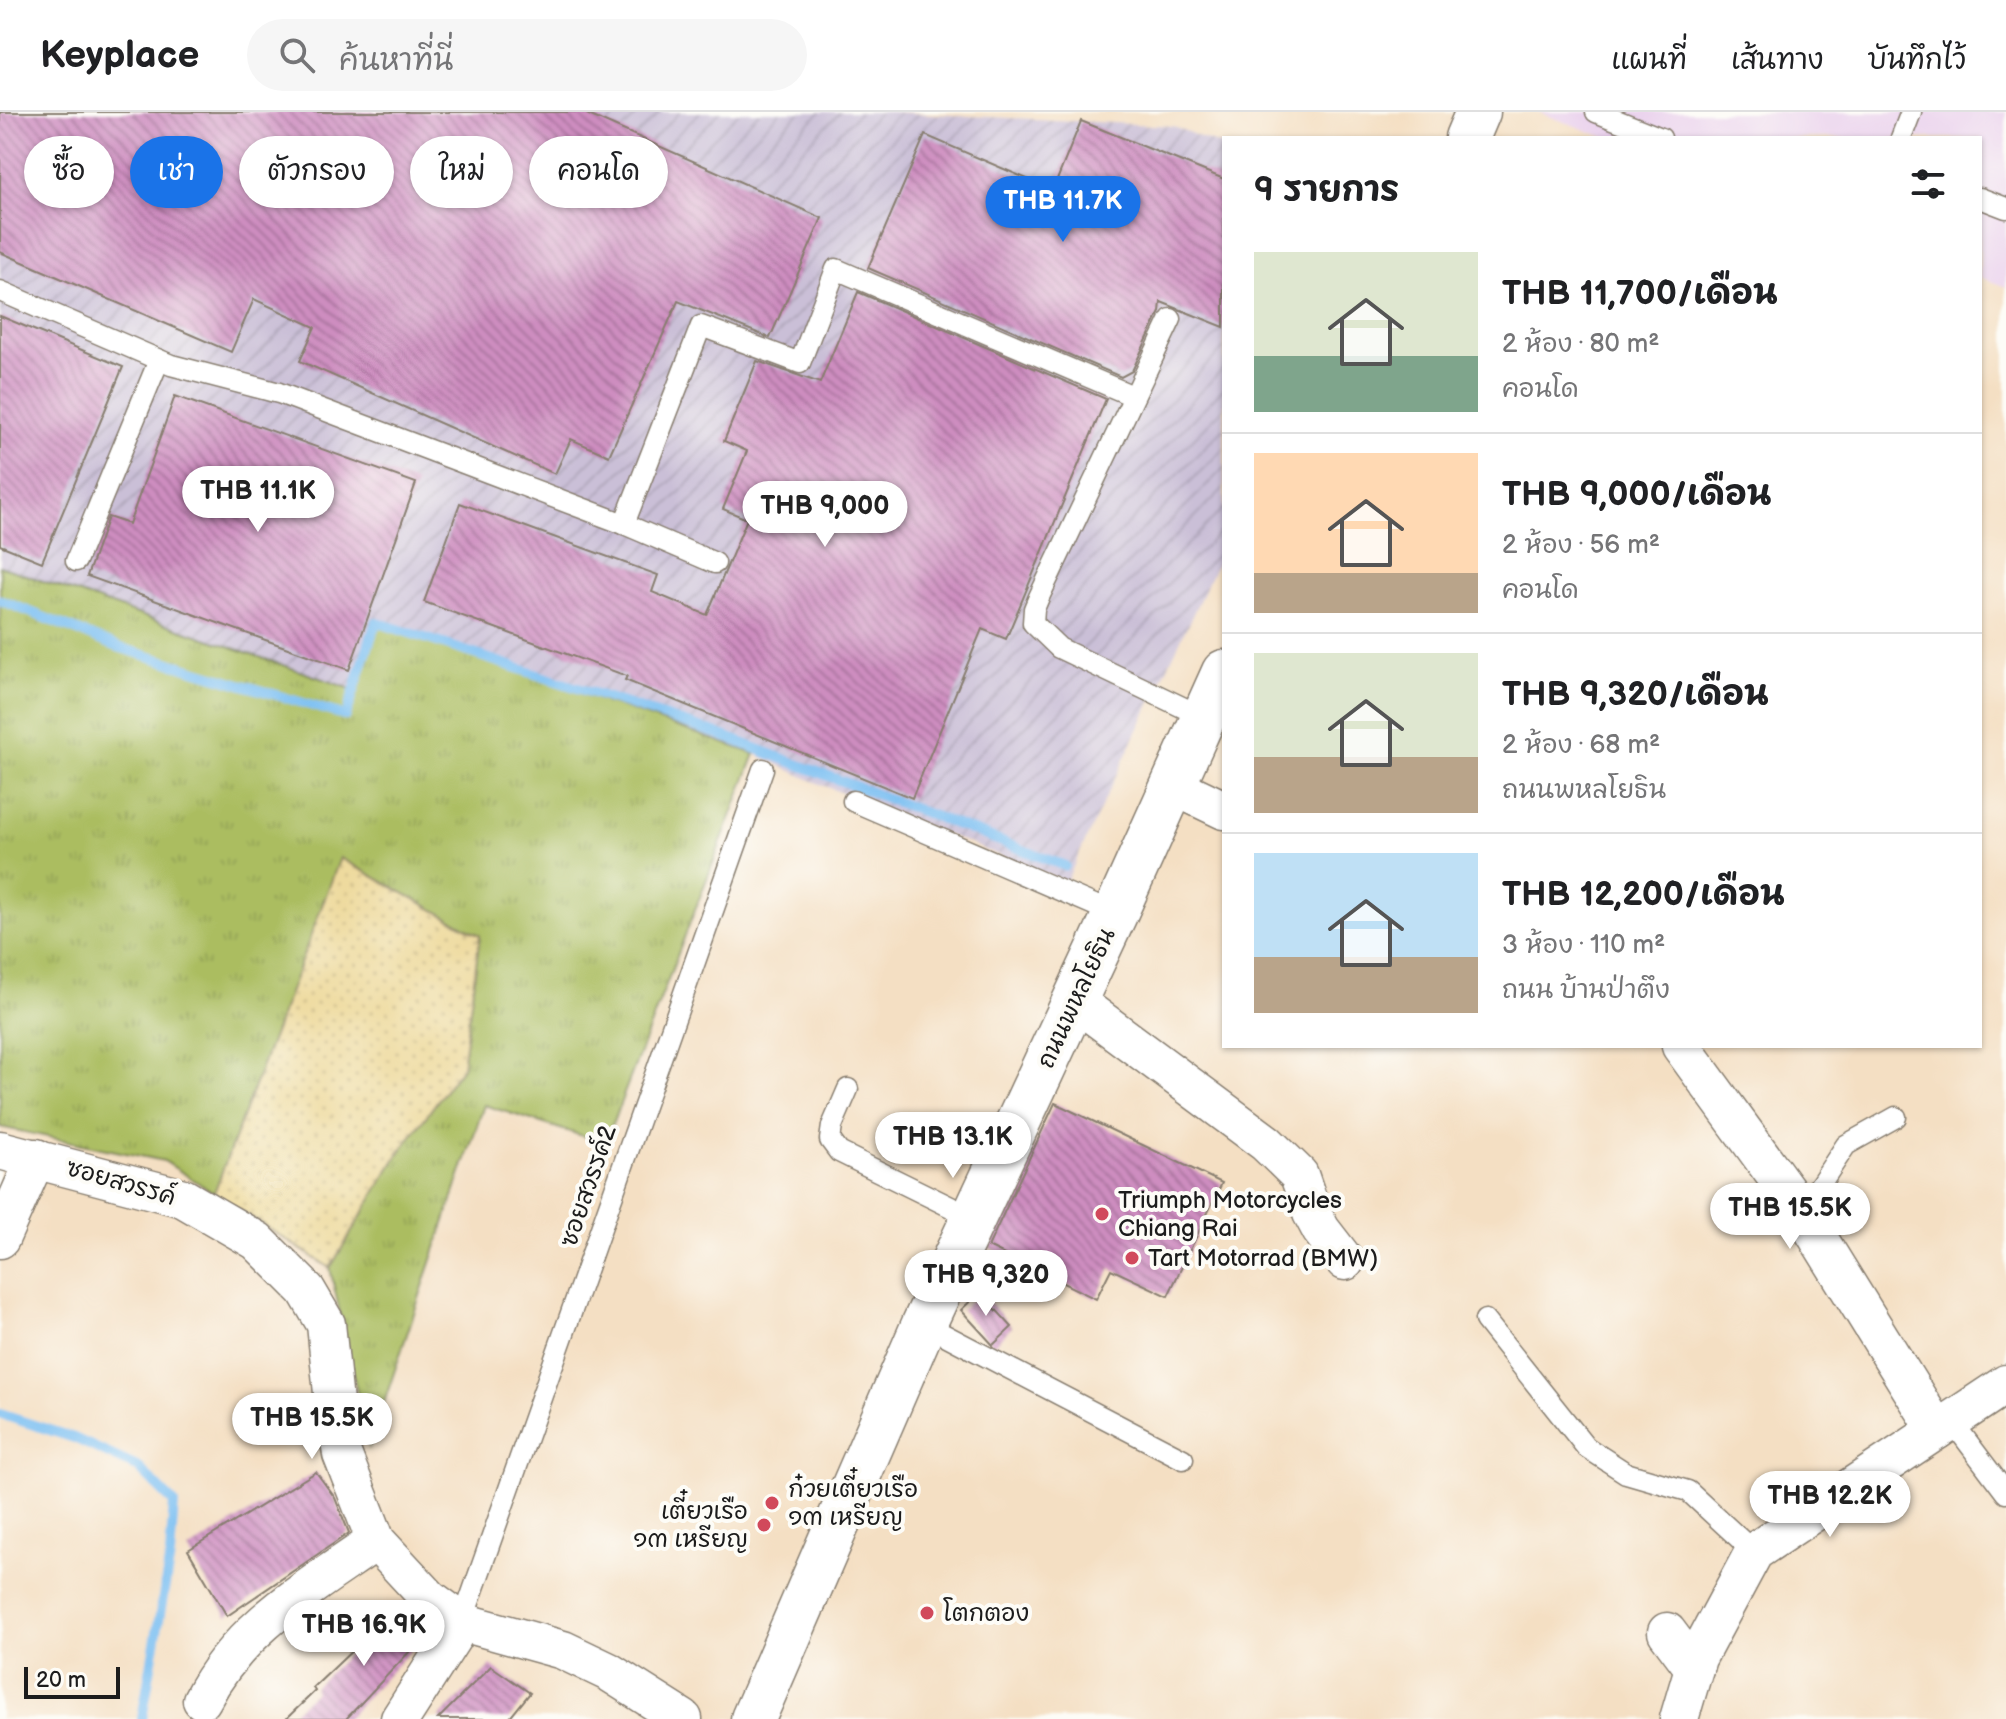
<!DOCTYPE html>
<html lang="th">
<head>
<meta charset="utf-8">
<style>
	:root { --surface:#fff; --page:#f6f6f6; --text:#202124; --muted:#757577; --line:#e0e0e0; --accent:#1a73e8 }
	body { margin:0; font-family:"Balsamiq Sans","Playpen Sans Thai",sans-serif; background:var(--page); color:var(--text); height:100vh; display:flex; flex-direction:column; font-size:30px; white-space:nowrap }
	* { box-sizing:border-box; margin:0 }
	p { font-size:26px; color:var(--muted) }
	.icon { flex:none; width:44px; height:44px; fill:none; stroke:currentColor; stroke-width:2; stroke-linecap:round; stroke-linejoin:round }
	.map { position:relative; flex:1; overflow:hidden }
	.side { position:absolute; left:1222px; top:24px; width:760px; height:912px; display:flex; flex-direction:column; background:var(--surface); border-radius:0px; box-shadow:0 2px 6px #0004 }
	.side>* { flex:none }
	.hud { position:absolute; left:24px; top:24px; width:760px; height:72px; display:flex; gap:16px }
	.scale { position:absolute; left:24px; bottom:20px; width:96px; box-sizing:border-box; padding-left:8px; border:4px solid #1c1c1c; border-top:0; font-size:22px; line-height:28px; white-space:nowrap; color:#1c1c1c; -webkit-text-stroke:6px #fdfcf7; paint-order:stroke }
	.price { position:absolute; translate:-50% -68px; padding:0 18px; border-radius:28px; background:#fff; color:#222; font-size:26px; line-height:52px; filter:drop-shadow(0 2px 4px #0008) }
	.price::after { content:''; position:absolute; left:50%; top:48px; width:24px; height:18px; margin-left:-12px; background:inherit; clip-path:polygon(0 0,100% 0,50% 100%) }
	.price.current { background:var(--accent); color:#fff }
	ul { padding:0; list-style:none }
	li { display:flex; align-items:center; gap:24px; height:200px; padding:0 32px }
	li+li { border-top:2px solid var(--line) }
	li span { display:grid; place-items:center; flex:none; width:224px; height:160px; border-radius:0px; color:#555 }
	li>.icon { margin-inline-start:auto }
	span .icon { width:96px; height:96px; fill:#fffc; stroke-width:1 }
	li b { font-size:34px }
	h2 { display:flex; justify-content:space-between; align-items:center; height:96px; padding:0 32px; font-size:34px }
	.tag { padding:0 28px; border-radius:36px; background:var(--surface); box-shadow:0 2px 6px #0004; font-size:28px; line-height:72px }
	.tag.current { background:var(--accent); color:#fff }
	header { display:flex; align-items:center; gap:48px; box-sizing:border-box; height:112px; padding:0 40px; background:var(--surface); border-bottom:2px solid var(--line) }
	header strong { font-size:38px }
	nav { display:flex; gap:44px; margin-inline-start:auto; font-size:28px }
	.search { width:560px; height:72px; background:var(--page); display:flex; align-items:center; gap:20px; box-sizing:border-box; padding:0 28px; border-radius:44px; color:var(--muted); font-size:30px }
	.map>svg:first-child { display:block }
	.built { fill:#ead1ed }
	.industrial { fill:url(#industrial-furrows) }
	.grass { fill:url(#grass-tufts); stroke:#646c3e; stroke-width:2 }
	.sand { fill:url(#sand-dots); stroke:#857b5d; stroke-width:2 }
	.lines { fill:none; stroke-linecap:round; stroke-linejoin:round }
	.stream { stroke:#7cbff2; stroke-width:10 }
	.building { fill:url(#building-back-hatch) }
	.service-casing { stroke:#887e70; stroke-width:23 }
	.minor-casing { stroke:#887e70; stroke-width:41 }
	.secondary-casing { stroke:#887e70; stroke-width:47 }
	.service { stroke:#fff; stroke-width:20 }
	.minor { stroke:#fff; stroke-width:38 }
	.secondary { stroke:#fff; stroke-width:44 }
	.poi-dot { fill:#d1495b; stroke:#fdfcf7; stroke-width:3 }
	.labels { text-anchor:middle; stroke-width:8; stroke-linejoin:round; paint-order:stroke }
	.street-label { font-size:24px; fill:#1c1c1c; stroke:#fdfcf7 }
	.poi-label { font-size:24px; fill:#1c1c1c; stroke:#fdfcf7; text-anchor:start }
</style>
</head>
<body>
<header>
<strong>Keyplace</strong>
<div class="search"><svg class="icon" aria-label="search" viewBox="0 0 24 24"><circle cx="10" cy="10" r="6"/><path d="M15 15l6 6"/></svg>ค้นหาที่นี่</div>
<nav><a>แผนที่</a><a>เส้นทาง</a><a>บันทึกไว้</a></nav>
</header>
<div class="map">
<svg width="2006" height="1607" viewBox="0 0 2006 1607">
	<defs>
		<pattern id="industrial-furrows" width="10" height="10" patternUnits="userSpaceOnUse" patternTransform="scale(2)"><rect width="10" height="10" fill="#cabfd7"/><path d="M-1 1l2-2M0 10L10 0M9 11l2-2" fill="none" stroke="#ada4b8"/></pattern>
		<pattern id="grass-tufts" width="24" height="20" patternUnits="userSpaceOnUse" patternTransform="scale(2)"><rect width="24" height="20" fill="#abbd61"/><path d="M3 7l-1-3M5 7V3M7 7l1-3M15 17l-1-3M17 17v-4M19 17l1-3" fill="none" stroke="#93a254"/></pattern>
		<pattern id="sand-dots" width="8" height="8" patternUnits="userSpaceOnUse" patternTransform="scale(2)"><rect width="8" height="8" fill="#eeda9e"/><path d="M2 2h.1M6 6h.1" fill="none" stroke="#ccba88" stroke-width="1.8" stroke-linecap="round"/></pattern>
		<pattern id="building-back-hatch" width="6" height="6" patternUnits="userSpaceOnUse" patternTransform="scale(2)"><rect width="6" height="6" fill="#ce8dc0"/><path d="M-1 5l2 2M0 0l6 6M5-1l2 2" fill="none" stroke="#a6729b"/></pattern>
	</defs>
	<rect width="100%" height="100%" fill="#fdfcf7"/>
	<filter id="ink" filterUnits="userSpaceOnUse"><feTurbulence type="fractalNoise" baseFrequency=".0125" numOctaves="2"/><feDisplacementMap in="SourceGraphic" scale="16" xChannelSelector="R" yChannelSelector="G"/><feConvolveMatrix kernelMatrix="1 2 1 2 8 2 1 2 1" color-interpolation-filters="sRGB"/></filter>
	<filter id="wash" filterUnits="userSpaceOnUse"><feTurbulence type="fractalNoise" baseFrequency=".006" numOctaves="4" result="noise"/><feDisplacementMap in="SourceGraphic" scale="32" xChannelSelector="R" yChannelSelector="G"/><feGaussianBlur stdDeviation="1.8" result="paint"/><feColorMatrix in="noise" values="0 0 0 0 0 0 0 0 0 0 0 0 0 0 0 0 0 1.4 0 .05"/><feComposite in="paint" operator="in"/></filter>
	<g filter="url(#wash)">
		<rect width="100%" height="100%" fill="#f4dfc3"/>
		<path class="built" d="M1538,0H2006V175L1980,165V26H1607Z"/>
		<path class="industrial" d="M0,0H891L1173,14L1224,35V436L1066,770L815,670L755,642L377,511L354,578L0,454Z"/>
		<path class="grass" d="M0,454L354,578L376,510L755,642L605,1031L484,993L369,1335L330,1156L397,1044L462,955L480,823L340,747L214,1081L164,1049L0,1015Z"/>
		<path class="sand" d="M340,746L480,823L462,955L397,1044L330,1156L214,1081Z"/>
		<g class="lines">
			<g class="stream">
				<path d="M0,488L118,535L346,604L376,510L718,622L1065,754"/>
				<path d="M0,1302L74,1326L139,1356L174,1391L170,1444L142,1607"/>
			</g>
		</g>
		<g id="blocks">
			<g class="building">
				<path d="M0,0H582L822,106L770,226L678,189L609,344L571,327L555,362L300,249L315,215L254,187L231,240L0,140Z"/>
				<path d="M1081,9L1224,67V215L1161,190L1160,200L1132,259L1121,265L868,156L925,23L1053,78Z"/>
				<path d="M858,180L1106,287L1006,527L982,517L912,686L625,568L627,564L424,490L460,391L658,463L652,480L707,503L747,407L723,397L747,339L724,329L757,249L820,271Z"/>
				<path d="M0,204L123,255L42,450L0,433Z"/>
				<path d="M175,284L416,371L349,558L87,464L108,405L129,412Z"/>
				<path d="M1055,991L1222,1071L1168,1184L1111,1157L1096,1187L988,1135Z"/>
				<path d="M980,1180L1012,1215L993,1233L961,1198Z"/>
				<path d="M316,1360L335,1386L349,1421L227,1504L188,1438Z"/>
				<path d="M403,1490L429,1519L346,1607H286L315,1579L313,1576Z"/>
				<path d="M491,1554L530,1581L509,1607H438Z"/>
			</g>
		</g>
	</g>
	<g filter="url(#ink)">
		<use href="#blocks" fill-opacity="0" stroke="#887e70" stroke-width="2"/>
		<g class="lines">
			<g class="service-casing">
				<g id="service">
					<path d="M1596,0L1661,26"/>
					<path d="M1901,26L1911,0"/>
					<path d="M1980,86L2006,96"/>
					<path d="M0,179L171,253L279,281L624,412L715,451"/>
					<path d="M1171,207L1039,485L1034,497L1033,511L1059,536L1203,605"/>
					<path d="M624,412L701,214L800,251L836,157L1133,284"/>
					<path d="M76,449L159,248"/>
					<path d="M853,689L1115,802"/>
					<path d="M848,977L832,1014L830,1028L839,1040L973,1106"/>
					<path d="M1802,1100L1846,1033L1896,1005"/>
					<path d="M1485,1208L1586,1335L1626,1361L1688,1379L1754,1440"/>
					<path d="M924,1212L1183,1347"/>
					<path d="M1951,1308L2006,1381"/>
					<path d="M462,1510L763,657"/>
				</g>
			</g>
			<g class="minor-casing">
				<g id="minor">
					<path d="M1172,673L1224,698"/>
					<path d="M1075,889L1266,1031L1299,1063L1312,1101L1321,1118L1345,1149"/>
					<path d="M1681,934L1802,1100L1937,1318"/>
					<path d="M0,1038L183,1086L257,1129L306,1178L326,1212L334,1291L342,1342L376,1429L429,1486L462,1510L563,1538L609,1560L683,1607"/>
					<path d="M0,1127L36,1046"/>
					<path d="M1667,1520L1694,1556"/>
					<path d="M202,1588C239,1515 311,1475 376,1429"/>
					<path d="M400,1607L462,1510"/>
					<path d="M1679,1607L1697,1546L1754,1440L2006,1272"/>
				</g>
			</g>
			<g class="secondary-casing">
				<g id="secondary">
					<path d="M1467,26L1478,0"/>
					<path d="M753,1607L924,1212L1115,802L1224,560"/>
				</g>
			</g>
			<use href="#service" class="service"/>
			<use href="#minor" class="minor"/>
			<use href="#secondary" class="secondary"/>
		</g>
	</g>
	<g class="poi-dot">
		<circle cx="1102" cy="1102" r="8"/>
		<circle cx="1132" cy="1146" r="8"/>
		<circle cx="772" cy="1391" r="8"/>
		<circle cx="764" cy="1413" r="8"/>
		<circle cx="927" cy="1501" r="8"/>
	</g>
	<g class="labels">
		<g class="street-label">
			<text transform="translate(1076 886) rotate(-65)" y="8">ถนนพหลโยธิน</text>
			<text transform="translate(121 1070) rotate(16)" y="8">ซอยสวรรค์</text>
			<text transform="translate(588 1074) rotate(-71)" y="8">ซอยสวรรค์2</text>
		</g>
		<g class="poi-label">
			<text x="1118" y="1096">Triumph Motorcycles<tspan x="1118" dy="28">Chiang Rai</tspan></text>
			<text x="1148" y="1154">Tart Motorrad (BMW)</text>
			<text x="788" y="1385">ก๋วยเตี๋ยวเรือ<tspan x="788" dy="28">๑๓ เหรียญ</tspan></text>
			<text x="748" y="1407" text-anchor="end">เตี๋ยวเรือ<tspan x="748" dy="28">๑๓ เหรียญ</tspan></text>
			<text x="943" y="1509">โตกตอง</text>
		</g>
	</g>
</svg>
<div class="scale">20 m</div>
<b class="price current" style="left:1063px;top:132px">THB 11.7K</b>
<b class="price" style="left:258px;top:422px">THB 11.1K</b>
<b class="price" style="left:825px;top:437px">THB 9,000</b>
<b class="price" style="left:953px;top:1068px">THB 13.1K</b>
<b class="price" style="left:1790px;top:1139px">THB 15.5K</b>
<b class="price" style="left:986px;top:1206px">THB 9,320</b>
<b class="price" style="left:312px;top:1349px">THB 15.5K</b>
<b class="price" style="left:1830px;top:1427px">THB 12.2K</b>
<b class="price" style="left:364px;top:1556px">THB 16.9K</b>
<div class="hud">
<a class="tag">ซื้อ</a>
<a class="tag current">เช่า</a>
<a class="tag">ตัวกรอง</a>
<a class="tag">ใหม่</a>
<a class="tag">คอนโด</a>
</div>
<section class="side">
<h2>9 รายการ<svg class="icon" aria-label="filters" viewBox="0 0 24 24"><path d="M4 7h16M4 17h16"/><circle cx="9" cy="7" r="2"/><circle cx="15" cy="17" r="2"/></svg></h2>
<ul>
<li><span style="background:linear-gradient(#dfe7d0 65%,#7fa58c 0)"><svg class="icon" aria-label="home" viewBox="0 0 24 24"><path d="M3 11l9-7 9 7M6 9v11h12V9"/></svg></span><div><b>THB 11,700/เดือน</b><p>2 ห้อง · 80 m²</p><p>คอนโด</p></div></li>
<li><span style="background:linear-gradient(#ffd9b3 75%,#b9a48a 0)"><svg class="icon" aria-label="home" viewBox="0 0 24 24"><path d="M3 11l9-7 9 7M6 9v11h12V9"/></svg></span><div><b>THB 9,000/เดือน</b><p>2 ห้อง · 56 m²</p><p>คอนโด</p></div></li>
<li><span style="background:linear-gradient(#dfe7d0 65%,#b9a48a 0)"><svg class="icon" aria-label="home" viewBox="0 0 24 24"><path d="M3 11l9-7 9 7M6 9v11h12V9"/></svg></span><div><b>THB 9,320/เดือน</b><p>2 ห้อง · 68 m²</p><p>ถนนพหลโยธิน</p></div></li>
<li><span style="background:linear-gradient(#bfe0f5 65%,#b9a48a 0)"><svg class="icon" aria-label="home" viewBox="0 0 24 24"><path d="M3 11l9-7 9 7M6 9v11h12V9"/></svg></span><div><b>THB 12,200/เดือน</b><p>3 ห้อง · 110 m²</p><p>ถนน บ้านป่าตึง</p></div></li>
</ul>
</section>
</div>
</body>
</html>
